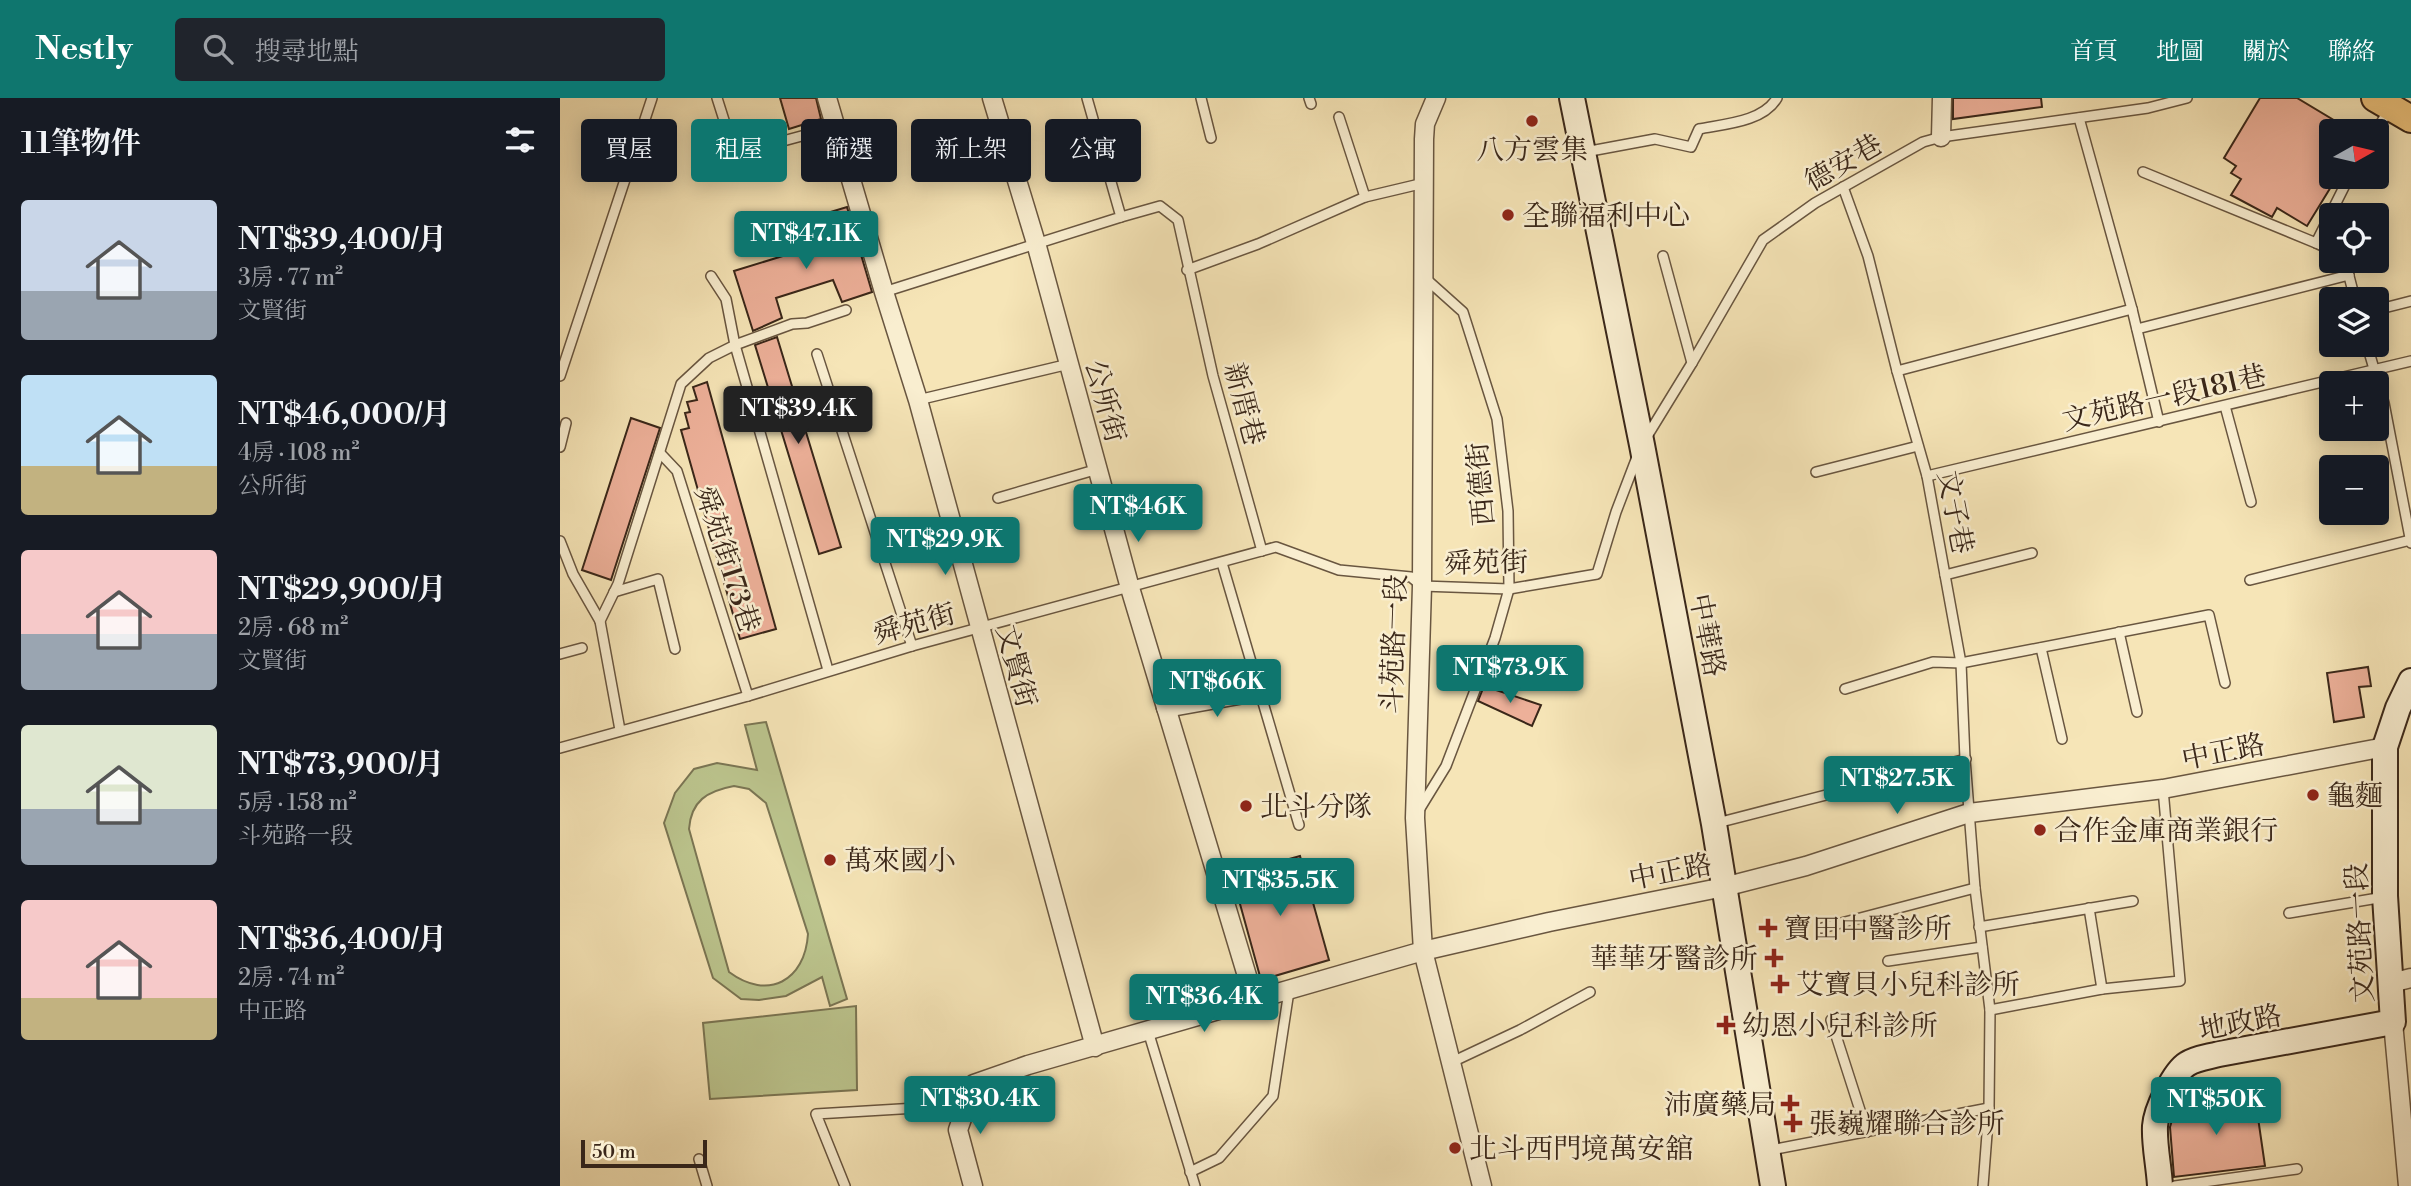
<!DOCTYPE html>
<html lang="zh-TW">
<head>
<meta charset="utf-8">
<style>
	:root { --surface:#171b24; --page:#20242c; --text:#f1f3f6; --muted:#9ea1a6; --accent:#0f766e }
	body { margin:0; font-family:"Libre Bodoni","Noto Serif TC",serif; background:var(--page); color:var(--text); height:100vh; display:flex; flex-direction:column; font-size:26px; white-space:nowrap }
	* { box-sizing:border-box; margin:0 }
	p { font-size:23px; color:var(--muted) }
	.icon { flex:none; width:38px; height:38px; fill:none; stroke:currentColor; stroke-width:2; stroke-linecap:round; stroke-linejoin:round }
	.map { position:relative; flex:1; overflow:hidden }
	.sheet { display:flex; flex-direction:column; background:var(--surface); width:560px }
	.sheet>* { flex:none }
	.banner { position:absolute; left:21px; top:21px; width:665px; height:63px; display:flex; gap:14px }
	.needle { width:46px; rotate:82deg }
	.tools { position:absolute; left:1759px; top:21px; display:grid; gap:14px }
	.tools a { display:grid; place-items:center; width:70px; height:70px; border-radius:7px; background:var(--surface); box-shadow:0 4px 18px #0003; font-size:35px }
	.scale { position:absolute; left:21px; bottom:18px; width:126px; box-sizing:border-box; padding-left:7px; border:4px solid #3a2719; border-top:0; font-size:19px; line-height:24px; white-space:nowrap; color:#3a2719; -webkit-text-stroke:5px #f9eed0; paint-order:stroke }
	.price { position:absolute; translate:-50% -60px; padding:0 16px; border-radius:7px; background:var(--accent); color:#fff; font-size:23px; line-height:46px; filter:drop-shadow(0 2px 4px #0008) }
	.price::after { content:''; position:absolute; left:50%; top:42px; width:21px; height:16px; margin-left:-10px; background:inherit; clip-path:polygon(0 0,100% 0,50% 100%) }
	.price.on { background:#222; color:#fff }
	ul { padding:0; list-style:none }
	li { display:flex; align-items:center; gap:21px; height:175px; padding:0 21px }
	li span { display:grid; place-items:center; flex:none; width:196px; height:140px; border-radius:7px; color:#555 }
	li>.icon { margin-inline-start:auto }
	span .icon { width:84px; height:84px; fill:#fffc; stroke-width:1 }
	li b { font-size:30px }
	h2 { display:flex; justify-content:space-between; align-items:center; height:84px; padding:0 21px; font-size:30px }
	.pill { padding:0 24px; border-radius:7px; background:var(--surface); box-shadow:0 4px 18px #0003; font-size:24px; line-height:63px }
	.pill.on { background:var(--accent); color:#fff }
	header { display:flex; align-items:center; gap:42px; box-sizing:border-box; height:98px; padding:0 35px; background:var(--accent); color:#fff }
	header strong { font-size:33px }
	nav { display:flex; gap:38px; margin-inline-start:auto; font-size:24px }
	.search { width:490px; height:63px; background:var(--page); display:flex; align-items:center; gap:18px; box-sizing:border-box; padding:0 24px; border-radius:7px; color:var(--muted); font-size:26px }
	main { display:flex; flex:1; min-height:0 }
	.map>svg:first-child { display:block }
	.green { fill:#bcc58e; stroke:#7b7654; stroke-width:2; fill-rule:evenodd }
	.building { fill:#edb099; stroke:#3a2719; stroke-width:2 }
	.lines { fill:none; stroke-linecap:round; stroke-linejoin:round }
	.lane-casing { stroke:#695640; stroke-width:12 }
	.street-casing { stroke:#695640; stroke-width:21 }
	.secondary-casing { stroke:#3a2719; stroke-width:28 }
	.primary-casing { stroke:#3a2719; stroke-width:30 }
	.lane { stroke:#f9eed0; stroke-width:9 }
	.street { stroke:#f9eed0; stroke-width:18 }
	.secondary { stroke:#f9eed0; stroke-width:24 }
	.primary { stroke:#ebc27c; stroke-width:26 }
	.poi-dot { fill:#8f2418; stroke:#f9eed0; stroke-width:2.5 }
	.labels { text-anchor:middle; stroke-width:5; stroke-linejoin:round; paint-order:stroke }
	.poi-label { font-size:28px; fill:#3a2719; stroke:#f9eed0; text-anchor:start }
	.street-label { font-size:28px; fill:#3a2719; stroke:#f9eed0 }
</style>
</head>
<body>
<header>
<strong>Nestly</strong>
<div class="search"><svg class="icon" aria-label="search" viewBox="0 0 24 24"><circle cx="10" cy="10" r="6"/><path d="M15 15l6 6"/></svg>搜尋地點</div>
<nav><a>首頁</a><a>地圖</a><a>關於</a><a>聯絡</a></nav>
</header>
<main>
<section class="sheet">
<h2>11筆物件<svg class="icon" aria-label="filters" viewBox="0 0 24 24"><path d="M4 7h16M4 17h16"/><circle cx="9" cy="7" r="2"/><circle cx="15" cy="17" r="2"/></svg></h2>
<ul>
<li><span style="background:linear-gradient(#c9d6e8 65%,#9aa5b1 0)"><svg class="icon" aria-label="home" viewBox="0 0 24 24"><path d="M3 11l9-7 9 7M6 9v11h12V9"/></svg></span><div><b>NT$39,400/月</b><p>3房 · 77 m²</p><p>文賢街</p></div></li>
<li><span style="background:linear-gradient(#bfe0f5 65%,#c2b280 0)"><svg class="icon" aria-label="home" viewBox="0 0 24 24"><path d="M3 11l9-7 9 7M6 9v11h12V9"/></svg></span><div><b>NT$46,000/月</b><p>4房 · 108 m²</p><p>公所街</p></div></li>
<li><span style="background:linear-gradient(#f6c9c9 60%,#9aa5b1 0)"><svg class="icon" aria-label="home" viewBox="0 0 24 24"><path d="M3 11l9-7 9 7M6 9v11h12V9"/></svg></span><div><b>NT$29,900/月</b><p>2房 · 68 m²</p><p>文賢街</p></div></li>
<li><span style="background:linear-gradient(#dfe7d0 60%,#9aa5b1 0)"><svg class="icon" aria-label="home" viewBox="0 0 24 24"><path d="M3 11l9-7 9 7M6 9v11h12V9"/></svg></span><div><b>NT$73,900/月</b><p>5房 · 158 m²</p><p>斗苑路一段</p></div></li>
<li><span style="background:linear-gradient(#f6c9c9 70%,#c2b280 0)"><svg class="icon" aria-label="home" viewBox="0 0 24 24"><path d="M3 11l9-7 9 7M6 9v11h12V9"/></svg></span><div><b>NT$36,400/月</b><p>2房 · 74 m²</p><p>中正路</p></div></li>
</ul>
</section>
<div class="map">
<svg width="1851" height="1088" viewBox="0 0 1851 1088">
	<rect width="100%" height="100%" fill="#f6e5b7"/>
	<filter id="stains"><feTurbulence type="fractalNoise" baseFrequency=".00286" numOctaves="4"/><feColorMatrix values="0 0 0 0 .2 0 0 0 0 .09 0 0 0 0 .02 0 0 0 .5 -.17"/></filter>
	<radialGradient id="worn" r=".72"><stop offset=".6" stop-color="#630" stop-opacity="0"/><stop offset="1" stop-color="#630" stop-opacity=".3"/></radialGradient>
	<g class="green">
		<path d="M206,624L287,901L270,908L262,879L226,898L199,902L181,901L153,880L104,725L115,695L134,671L157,665L197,672L185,627ZM174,688L189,691L206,705L248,836C245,883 208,903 169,874L129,731C131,703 147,693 174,688Z"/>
		<path d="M296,908L297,992L150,1001L143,925Z"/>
	</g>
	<g class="building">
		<path d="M220,0H256L261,21L229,31Z"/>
		<path d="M1393,0H1481L1482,9L1393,21Z"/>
		<path d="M1700,0H1737L1792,33H1771V79H1777L1747,128L1717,110L1712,119L1671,97L1681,81L1671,75L1676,68L1664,60Z"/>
		<path d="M287,109L312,194L282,204L273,182L216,200L222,220L193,233L174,173L262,146L254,119Z"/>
		<path d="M217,239L281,449L259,456L195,247Z"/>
		<path d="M147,284L216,531L180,541L121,332L129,330L125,315L130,314L127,304L137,302L133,289Z"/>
		<path d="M71,320L100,330L51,482L22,472Z"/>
		<path d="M1808,569L1811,588L1799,589L1804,619L1774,624L1767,575Z"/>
		<path d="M924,588L981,607L972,628L918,603Z"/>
		<path d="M740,758L769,862L701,882L672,777Z"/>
		<path d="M1695,999L1705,1068L1614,1079L1610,1029L1617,1006Z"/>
	</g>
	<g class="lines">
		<g class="lane-casing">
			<g id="lane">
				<path d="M157,0L170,41L201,49L275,29"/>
				<path d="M641,0L651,40"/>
				<path d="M749,0L751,6"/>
				<path d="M779,19L805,99"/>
				<path d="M1519,20L1572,211L1599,324"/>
				<path d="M1816,33L1830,10"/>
				<path d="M1025,54L1095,41L1131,49L1139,31C1164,26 1203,24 1217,0"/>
				<path d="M1583,74L1756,145"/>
				<path d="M1283,89L1308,158L1337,273L1367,378L1401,565L1405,661L1415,790L1430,912L1429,1010L1423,1088"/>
				<path d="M561,119L600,108L618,122L653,278L702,453"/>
				<path d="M1771,152L1756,145L1789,79"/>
				<path d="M1103,158L1132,265"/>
				<path d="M1785,163L1795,201"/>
				<path d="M627,172L698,146L805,99L864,85"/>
				<path d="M151,178L166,201L175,247L268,572"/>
				<path d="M324,194L561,119L527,0"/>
				<path d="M1816,212L1851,203"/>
				<path d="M1577,231L1789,177"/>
				<path d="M1807,247L1824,305L1851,445"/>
				<path d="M257,256L352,548"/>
				<path d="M1337,273L1572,211"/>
				<path d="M0,278L92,0"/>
				<path d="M358,302L509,266"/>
				<path d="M1665,308L1691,404"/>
				<path d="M1086,340L1132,265L1203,142L1255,105L1363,44L1381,39L1588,10L1627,0"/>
				<path d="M0,349L6,325"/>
				<path d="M100,355L117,373L188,598"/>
				<path d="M1256,374L1358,348"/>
				<path d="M1367,378L1851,263"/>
				<path d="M438,400L538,371"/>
				<path d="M0,443L13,476L40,523"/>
				<path d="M662,465L739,727"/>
				<path d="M1385,477L1472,455"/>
				<path d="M1690,482L1850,442"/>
				<path d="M54,494L98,481L115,551"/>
				<path d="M1559,534L1577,614"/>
				<path d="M1481,550L1502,641"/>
				<path d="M0,556L22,550"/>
				<path d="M1285,591L1373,564L1401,565L1649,517L1665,585"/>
				<path d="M60,632L40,523L58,486L121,286L149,260L175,247L232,226L247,225L286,212"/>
				<path d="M0,650L188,598L352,548L716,449L779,472L851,479L862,488L949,491L1037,476L1056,414L1077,359"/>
				<path d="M859,712L886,668L935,540L949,491L948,413L937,321L903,214L865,180"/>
				<path d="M1157,725L1406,661"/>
				<path d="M1529,810L1542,891"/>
				<path d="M1729,815L1824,799"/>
				<path d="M1419,829L1573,803"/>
				<path d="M1262,830L1415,790"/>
				<path d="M1328,863L1422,849"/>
				<path d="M1430,912L1542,891L1620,883L1603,691"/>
				<path d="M1271,922L1307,1034"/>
				<path d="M588,933L635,1088"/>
				<path d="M892,964L960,932L1030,894"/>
				<path d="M1211,1052L1429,1010"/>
				<path d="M139,1061L147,1088"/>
				<path d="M630,1074L659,1060L713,998L729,893"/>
				<path d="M285,1088L256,1016L407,1007"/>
				<path d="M1615,1088L1737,1071"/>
			</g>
		</g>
		<g class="street-casing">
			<g id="street">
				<path d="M267,0L324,194L358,302L535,949"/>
				<path d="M432,0L476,145L570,490L694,901"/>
				<path d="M876,0L865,26L864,41L862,488L855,720L863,853L922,1088"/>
				<path d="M1381,39L1382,0"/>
				<path d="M606,610L701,593"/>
				<path d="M1831,885L1851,880"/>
				<path d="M1833,924L1848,1088"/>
				<path d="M413,1088L398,1032L414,986L468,967L863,853L989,824L1164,789L1246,768L1409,715L1603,691L1825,649"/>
			</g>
		</g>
		<g class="secondary-casing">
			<g id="secondary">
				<path d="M1012,0L1082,347L1154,726L1213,1088"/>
				<path d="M1600,1088C1599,1068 1594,1047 1595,1028C1596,1012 1614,974 1627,966C1636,960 1648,959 1659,956L1833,924L1825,798V649L1838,610L1851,583"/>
			</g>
		</g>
		<g class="primary-casing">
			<path id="primary" d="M1815,0L1851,21"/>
		</g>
		<use href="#lane" class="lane"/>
		<use href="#street" class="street"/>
		<use href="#secondary" class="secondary"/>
		<use href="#primary" class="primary"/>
	</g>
	<g class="poi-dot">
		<circle cx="972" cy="23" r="7"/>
		<circle cx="948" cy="117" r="7"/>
		<circle cx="1753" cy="697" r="7"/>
		<circle cx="686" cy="708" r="7"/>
		<circle cx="1480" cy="732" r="7"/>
		<circle cx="270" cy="762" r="7"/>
		<path d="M1204.5 819.5h7v7h7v7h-7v7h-7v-7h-7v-7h7z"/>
		<path d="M1210.5 849.5h7v7h7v7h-7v7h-7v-7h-7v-7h7z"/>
		<path d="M1216.5 875.5h7v7h7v7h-7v7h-7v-7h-7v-7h7z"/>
		<path d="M1162.5 916.5h7v7h7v7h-7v7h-7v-7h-7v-7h7z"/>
		<path d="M1226.5 995.5h7v7h7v7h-7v7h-7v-7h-7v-7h7z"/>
		<path d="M1229.5 1014.5h7v7h7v7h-7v7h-7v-7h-7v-7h7z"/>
		<circle cx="895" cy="1050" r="7"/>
	</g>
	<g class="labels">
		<g class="poi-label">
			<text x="972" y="61" text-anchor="middle">八方雲集</text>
			<text x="962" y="127">全聯福利中心</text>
			<text x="1767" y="707">龜麵</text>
			<text x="700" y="718">北斗分隊</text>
			<text x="1494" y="742">合作金庫商業銀行</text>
			<text x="284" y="772">萬來國小</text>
			<text x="1224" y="840">寶田中醫診所</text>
			<text x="1198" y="870" text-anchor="end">華華牙醫診所</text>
			<text x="1236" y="896">艾寶貝小兒科診所</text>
			<text x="1182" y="937">幼恩小兒科診所</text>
			<text x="1216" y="1016" text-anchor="end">沛廣藥局</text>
			<text x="1249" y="1035">張巍耀聯合診所</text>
			<text x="909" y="1060">北斗西門境萬安舘</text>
		</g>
		<g class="street-label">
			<text transform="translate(1283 64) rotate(-30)" y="10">德安巷</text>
			<text transform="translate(1604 299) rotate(-13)" y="10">文苑路一段181巷</text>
			<text transform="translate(546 303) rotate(75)" y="10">公所街</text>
			<text transform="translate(685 306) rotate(75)" y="10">新厝巷</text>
			<text transform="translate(920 386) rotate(-95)" y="10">西德街</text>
			<text transform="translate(1396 414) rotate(79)" y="10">文子巷</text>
			<text transform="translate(168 461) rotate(72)" y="10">舜苑街173巷</text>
			<text transform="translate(926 464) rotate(-1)" y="10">舜苑街</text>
			<text transform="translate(354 525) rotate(-15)" y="10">舜苑街</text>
			<text transform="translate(1148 537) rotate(79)" y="10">中華路</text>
			<text transform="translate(833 546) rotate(-88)" y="10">斗苑路一段</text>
			<text transform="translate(457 568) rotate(75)" y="10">文賢街</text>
			<text transform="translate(1663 653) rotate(-11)" y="10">中正路</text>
			<text transform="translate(1110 773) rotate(-11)" y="10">中正路</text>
			<text transform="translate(1799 835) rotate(-93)" y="10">文苑路一段</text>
			<text transform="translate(1680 924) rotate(-11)" y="10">地政路</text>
		</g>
	</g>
	<rect width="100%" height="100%" filter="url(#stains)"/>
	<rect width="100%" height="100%" fill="url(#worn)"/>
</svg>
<div class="tools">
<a><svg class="needle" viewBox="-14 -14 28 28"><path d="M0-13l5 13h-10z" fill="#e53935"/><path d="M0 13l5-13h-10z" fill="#9ea1a6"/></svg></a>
<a><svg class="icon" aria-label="locate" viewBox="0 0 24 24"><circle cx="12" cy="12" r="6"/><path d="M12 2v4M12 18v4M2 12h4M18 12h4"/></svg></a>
<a><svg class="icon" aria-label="layers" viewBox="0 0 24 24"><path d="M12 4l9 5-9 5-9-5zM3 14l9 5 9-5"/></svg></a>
<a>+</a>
<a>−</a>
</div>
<div class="scale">50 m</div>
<b class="price" style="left:246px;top:173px">NT$47.1K</b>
<b class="price on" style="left:238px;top:348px">NT$39.4K</b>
<b class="price" style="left:578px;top:446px">NT$46K</b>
<b class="price" style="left:385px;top:479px">NT$29.9K</b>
<b class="price" style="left:950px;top:607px">NT$73.9K</b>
<b class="price" style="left:657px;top:621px">NT$66K</b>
<b class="price" style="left:1337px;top:718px">NT$27.5K</b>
<b class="price" style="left:720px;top:820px">NT$35.5K</b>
<b class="price" style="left:644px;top:936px">NT$36.4K</b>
<b class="price" style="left:420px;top:1038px">NT$30.4K</b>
<b class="price" style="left:1656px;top:1039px">NT$50K</b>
<div class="banner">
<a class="pill">買屋</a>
<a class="pill on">租屋</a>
<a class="pill">篩選</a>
<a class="pill">新上架</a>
<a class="pill">公寓</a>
</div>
</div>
</main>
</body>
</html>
